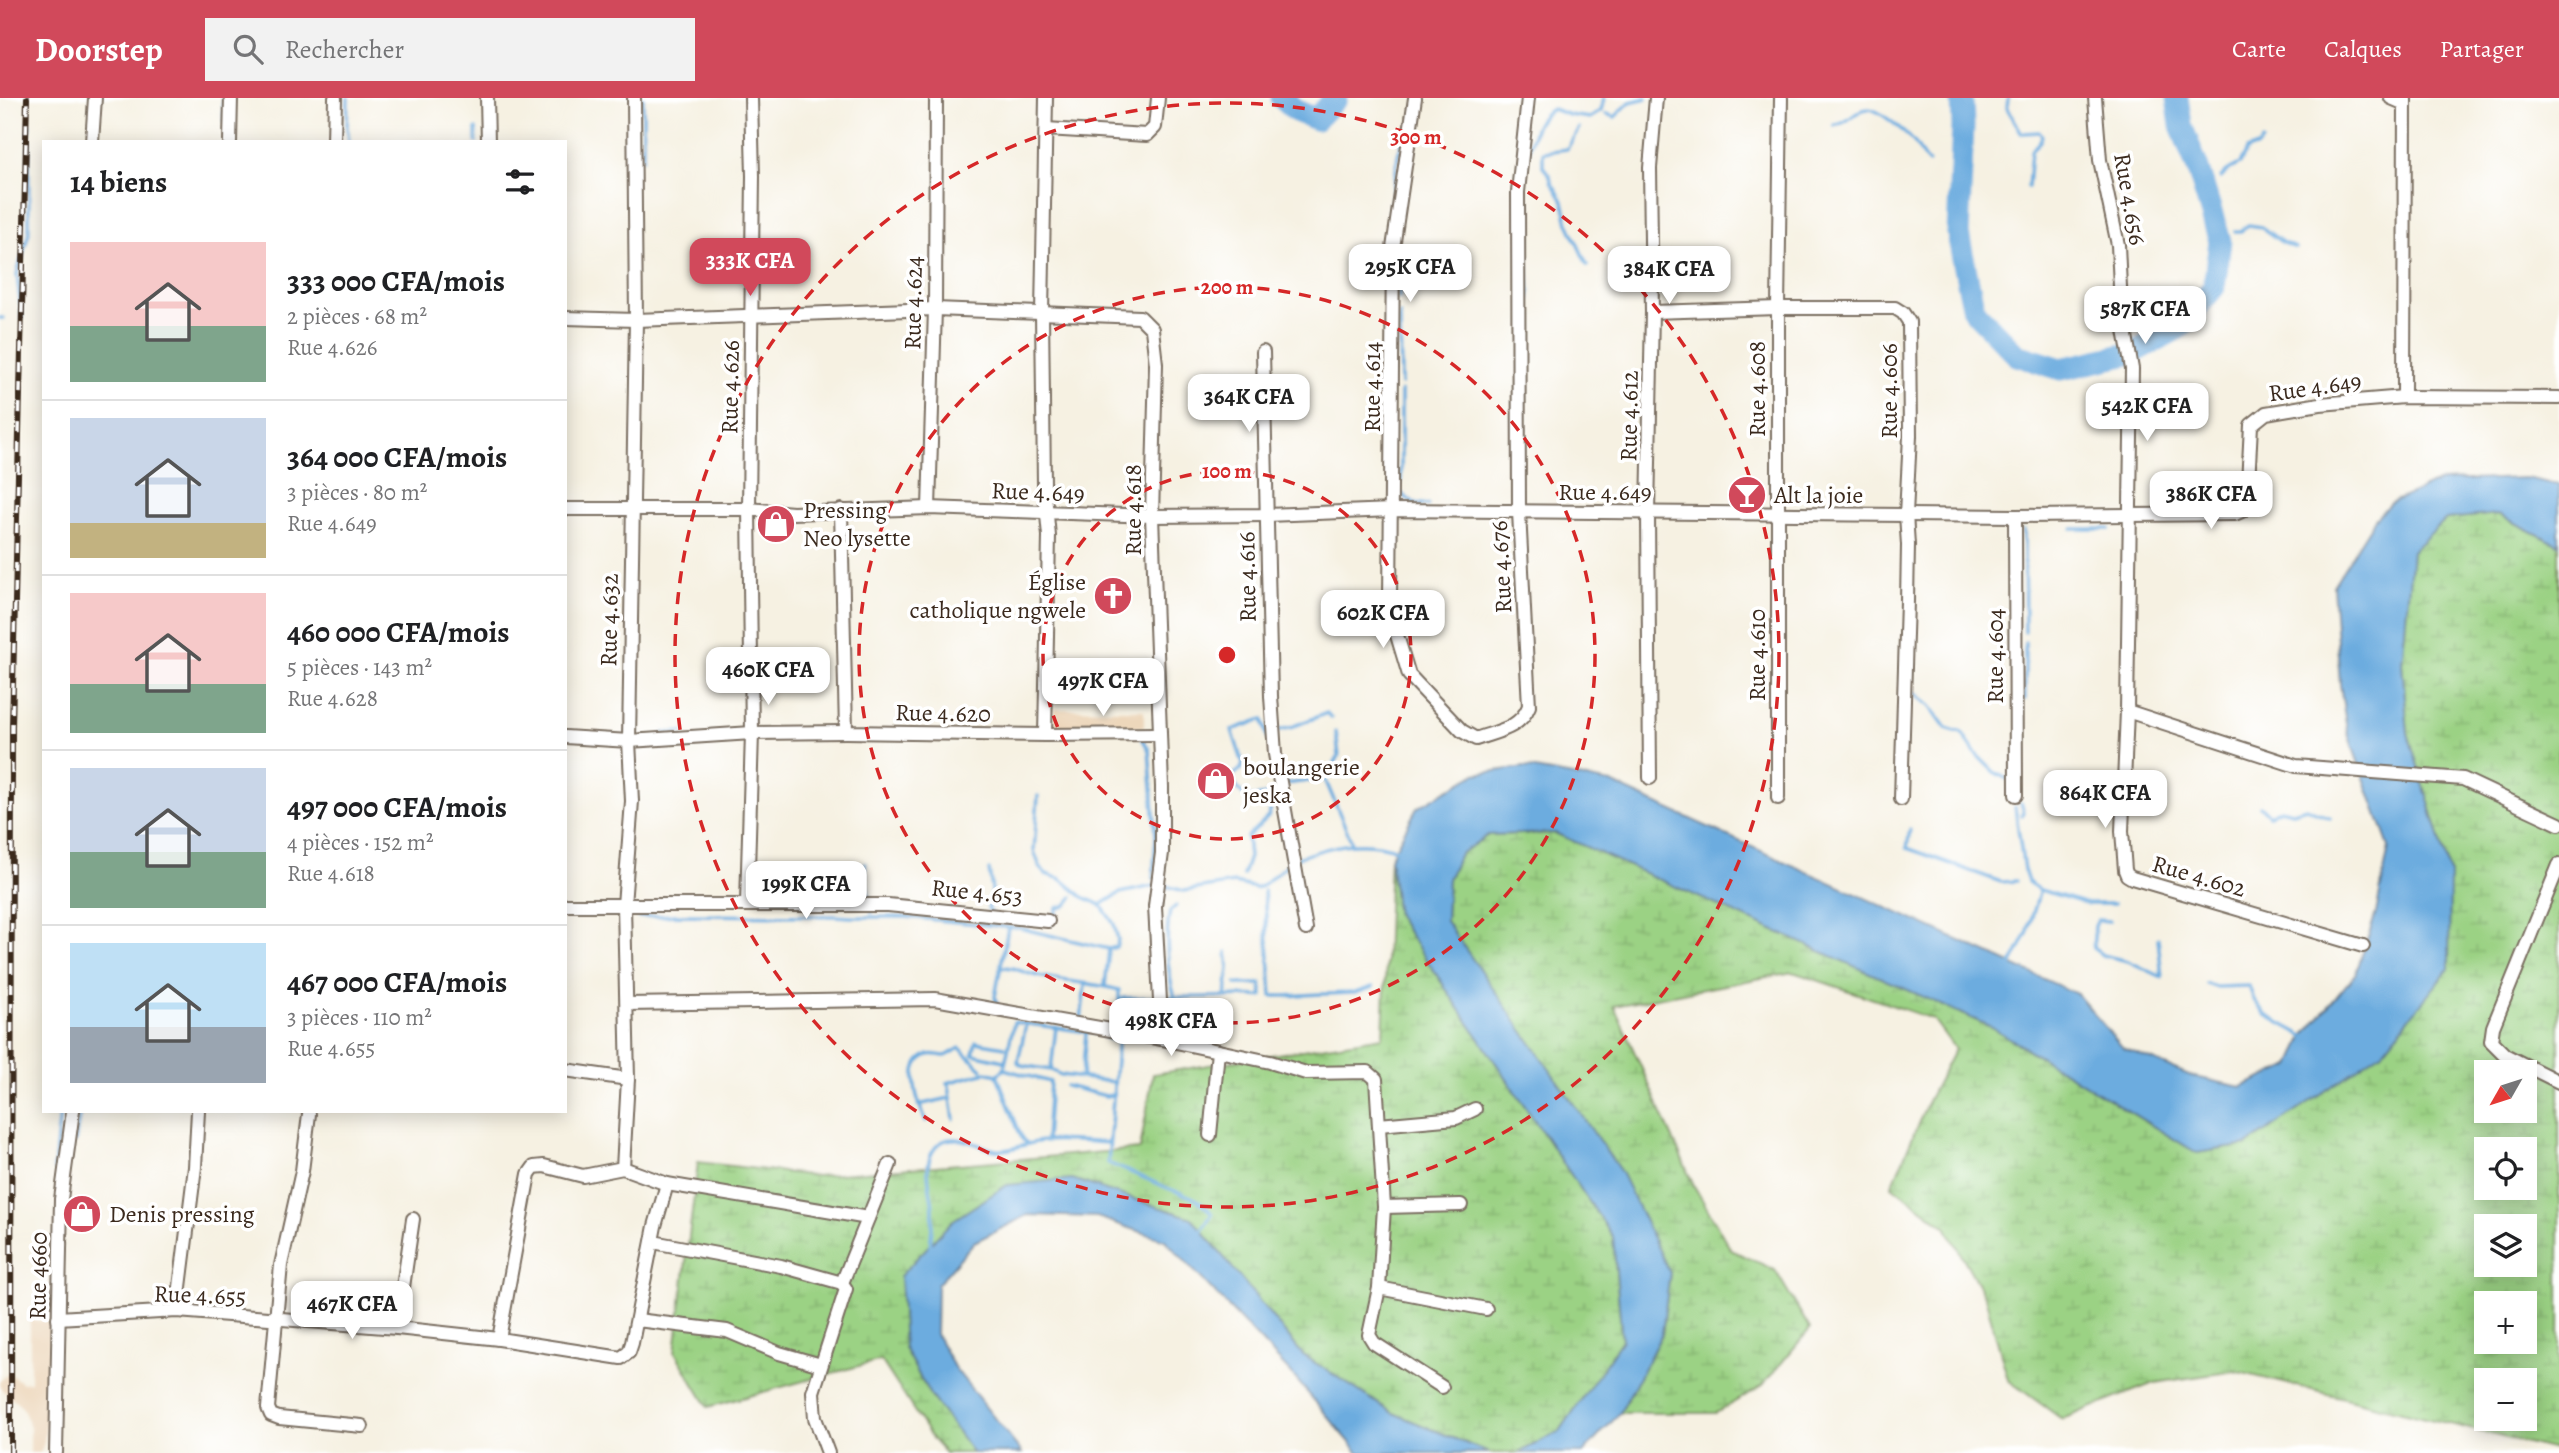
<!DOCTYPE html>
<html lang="fr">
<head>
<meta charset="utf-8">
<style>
	:root { --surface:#fff; --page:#f2f2f2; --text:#202124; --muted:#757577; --line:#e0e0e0; --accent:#d1495b }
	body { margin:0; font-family:Alegreya,serif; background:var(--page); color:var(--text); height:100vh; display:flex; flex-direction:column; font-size:26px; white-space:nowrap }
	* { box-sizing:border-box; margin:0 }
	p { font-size:23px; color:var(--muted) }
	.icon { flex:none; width:38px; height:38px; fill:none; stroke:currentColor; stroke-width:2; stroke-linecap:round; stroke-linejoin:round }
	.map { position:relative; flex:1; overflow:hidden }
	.drawer { position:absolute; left:42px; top:42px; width:525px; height:973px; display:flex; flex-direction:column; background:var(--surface); border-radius:0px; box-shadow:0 4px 18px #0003 }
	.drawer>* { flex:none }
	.needle { width:46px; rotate:231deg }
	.tools { position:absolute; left:2474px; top:962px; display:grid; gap:14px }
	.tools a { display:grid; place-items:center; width:63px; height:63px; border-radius:0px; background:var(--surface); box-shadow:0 4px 18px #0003; font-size:35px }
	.price { position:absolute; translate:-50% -60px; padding:0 16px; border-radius:14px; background:#fff; color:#222; font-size:23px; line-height:46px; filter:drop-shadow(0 2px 4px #0008) }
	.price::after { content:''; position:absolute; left:50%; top:42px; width:21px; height:16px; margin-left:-10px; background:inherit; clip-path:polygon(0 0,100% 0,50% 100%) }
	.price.selected { background:var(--accent); color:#fff }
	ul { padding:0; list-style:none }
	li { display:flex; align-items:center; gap:21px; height:175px; padding:0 28px }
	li+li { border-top:2px solid var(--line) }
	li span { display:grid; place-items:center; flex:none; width:196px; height:140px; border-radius:0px; color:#555 }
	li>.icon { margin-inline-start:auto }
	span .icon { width:84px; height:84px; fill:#fffc; stroke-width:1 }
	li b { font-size:30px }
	h2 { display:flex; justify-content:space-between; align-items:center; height:84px; padding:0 28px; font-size:30px }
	header { display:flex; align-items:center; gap:42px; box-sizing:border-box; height:98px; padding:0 35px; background:var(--accent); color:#fff }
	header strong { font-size:33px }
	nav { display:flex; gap:38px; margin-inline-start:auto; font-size:24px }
	.search { width:490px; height:63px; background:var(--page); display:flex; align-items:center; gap:18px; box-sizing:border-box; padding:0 24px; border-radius:0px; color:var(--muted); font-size:26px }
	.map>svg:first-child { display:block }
	.built { fill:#edd7bb }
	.wetland { fill:url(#wetland-marsh); stroke:#6b7e51; stroke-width:2; fill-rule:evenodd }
	.water { fill:#6cacdf; stroke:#546b7e; stroke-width:2 }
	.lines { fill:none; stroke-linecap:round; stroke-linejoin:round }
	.stream { stroke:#6cacdf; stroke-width:3.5 }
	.river { stroke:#6cacdf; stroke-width:23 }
	.minor-casing { stroke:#7c7063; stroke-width:16 }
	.minor { stroke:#fff; stroke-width:12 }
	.rail-casing { stroke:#3b2a1e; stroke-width:6 }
	.rail { stroke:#fff; stroke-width:3.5; stroke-dasharray:10; stroke-linecap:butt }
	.ring { fill:none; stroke:#d62828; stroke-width:3.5; stroke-dasharray:12 9 }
	.labels { text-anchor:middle; stroke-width:7; stroke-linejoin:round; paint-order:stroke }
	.street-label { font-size:24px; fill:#3b2a1e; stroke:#fff }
	.poi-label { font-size:24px; fill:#3b2a1e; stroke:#fff; text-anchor:start }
	.centre { fill:#d62828; stroke:#fff; stroke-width:3.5 }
	.ring-label { font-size:21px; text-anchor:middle; font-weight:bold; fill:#d62828; stroke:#fff; stroke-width:7; stroke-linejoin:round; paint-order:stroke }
</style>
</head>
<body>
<header>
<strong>Doorstep</strong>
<div class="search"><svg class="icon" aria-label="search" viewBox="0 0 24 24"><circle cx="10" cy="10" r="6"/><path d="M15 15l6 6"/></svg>Rechercher</div>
<nav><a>Carte</a><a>Calques</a><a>Partager</a></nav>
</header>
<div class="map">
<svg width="2559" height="1355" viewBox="0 0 2559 1355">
	<defs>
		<pattern id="wetland-marsh" width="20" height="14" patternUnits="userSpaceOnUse" patternTransform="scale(1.75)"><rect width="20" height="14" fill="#9bd284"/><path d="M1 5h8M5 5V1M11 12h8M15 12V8" fill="none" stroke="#86b472"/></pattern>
	</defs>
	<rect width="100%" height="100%" fill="#fff"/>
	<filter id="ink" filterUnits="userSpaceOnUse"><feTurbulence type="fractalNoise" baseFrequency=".0143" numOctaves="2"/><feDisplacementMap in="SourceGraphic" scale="14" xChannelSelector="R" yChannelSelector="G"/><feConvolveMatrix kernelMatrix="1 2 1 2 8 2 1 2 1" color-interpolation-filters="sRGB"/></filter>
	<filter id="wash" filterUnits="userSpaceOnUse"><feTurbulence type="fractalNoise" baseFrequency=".00686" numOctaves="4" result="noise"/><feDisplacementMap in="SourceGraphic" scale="28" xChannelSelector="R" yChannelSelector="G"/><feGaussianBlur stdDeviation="1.57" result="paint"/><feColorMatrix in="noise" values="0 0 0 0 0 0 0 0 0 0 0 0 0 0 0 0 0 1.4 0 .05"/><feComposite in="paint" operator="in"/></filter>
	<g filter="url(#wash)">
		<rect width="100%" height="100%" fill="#f6f1e2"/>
		<g class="built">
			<path d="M1054,611L1144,612V629H1054Z"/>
			<path d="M30,1222L51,1224L46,1323L44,1344L40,1355H30V1330L23,1310L0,1290V1283L9,1275L22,1285L30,1284Z"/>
		</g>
		<g class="wetland">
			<path d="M2498,416L2559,447V1353L2235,1273L2154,1285L2062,1321L2008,1282L1985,1199L1946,1129L1892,1088L1926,1007L1955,951L1933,921L1793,874L1614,908L1693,1086L1731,1152L1775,1172L1810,1231L1763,1287L1716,1315H1620L1662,1236L1670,1175L1446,823L1448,781L1460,756L1488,737L1555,735L1991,929L2197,1055L2247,1047L2450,775L2408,635L2402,565L2412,452L2446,421ZM2487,975H2525V1013H2487ZM2487,1052H2525V1090H2487ZM2487,1129H2525V1167H2487ZM2487,1206H2525V1244H2487ZM2487,1283H2525V1321H2487Z"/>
			<path d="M1390,760L1397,818L1613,1139L1622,1242L1560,1333L1518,1355H1489L1393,1315L1303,1257L1192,1120L1072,1081L952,1123L904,1250L930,1297L973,1355H945L933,1342L881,1262L708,1309L675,1254L698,1064L816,1078L1140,1051L1153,976L1383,939Z"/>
		</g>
		<g class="water">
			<path d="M2525,380L2559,387V447L2498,416L2446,421L2412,453L2402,565L2408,635L2450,775L2449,871L2383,953L2247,1047L2197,1055L1991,929L1555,735L1488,737L1460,756L1448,781L1446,823L1621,1074L1670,1175L1662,1236L1620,1315L1583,1355H1518L1560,1333L1622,1242L1613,1139L1397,818L1390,760L1417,710L1475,676L1524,669L1611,685L2077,896L2123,950L2194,979L2241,989L2291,968L2304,938L2356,875L2376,815L2389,749L2347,633L2340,586L2333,488L2375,421L2390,405L2440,383Z"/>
			<path d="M1072,1081L1192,1120L1303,1257L1393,1315L1489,1355H1359L1290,1274L1165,1142L1097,1119L1028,1117L974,1144L937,1187L936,1236L954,1269L1022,1355H973L930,1297L904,1250L900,1178L952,1123L1007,1087Z"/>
		</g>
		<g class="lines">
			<g class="stream">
				<path d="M223,0L224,24"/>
				<path d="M643,0V60"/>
				<path d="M2008,0L2007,10L2022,35L2040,34L2042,38L2040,43L2031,53L2028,89"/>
				<path d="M1606,16L1615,19L1630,4L1647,0"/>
				<path d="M1834,27C1848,27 1855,11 1868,11C1878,10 1906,35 1913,43C1920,50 1921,59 1929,65"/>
				<path d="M1579,30L1567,51L1543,54V69L1550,77L1551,83L1563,103L1568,125L1587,167"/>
				<path d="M476,31V44"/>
				<path d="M347,32L348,0"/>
				<path d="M348,33L349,44"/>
				<path d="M1527,60C1532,42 1534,18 1553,11L1569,17L1590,20L1601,13L1604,0"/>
				<path d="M2221,80L2230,71L2240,66L2247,52L2258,48L2262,43"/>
				<path d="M1524,98C1525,115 1532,132 1527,148"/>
				<path d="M1389,121L1398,57L1404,37"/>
				<path d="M2235,133H2241L2248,127L2261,129L2283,145L2296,150"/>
				<path d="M1526,151L1528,171"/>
				<path d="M1528,174L1529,190"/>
				<path d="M1399,184V200"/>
				<path d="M1526,215L1530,193"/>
				<path d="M1400,217L1401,286"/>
				<path d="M22,219L17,176L29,135V27"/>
				<path d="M0,220H3"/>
				<path d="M1401,293V384L1396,388L1397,392L1413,405L1428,407"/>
				<path d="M2073,431H2110"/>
				<path d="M2024,432L2025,534"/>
				<path d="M1908,590L1930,608L1946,630L1962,635L1975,655L1994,674L2014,685"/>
				<path d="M2025,601V544"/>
				<path d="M1294,628L1327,615L1331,620"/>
				<path d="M1280,632L1293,629"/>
				<path d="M663,635L683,634"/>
				<path d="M1142,640L1149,652L1156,739L1153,781"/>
				<path d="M1325,681L1352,745"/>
				<path d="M1284,686L1325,681L1339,658L1336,634"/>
				<path d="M1038,698L1034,753L1040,769L1046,776L1061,781L1083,799L1101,807L1114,826L1118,842L1116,849L1109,851L1105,888"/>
				<path d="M2021,705L2024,714L2022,718"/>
				<path d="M2260,708L2269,717L2280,711L2293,714L2306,710L2330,720"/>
				<path d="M2015,709L2024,772L2028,784L2040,792L2088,806H2114"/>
				<path d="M1910,731L1907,750L2001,784L2016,783"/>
				<path d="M1297,760C1331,748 1362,739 1398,752"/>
				<path d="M865,766L866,785L872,814"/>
				<path d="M989,772L992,792L988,811L991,814"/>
				<path d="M1243,777L1249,759L1247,739L1268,719L1271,710L1268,697L1246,700L1231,683L1230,680L1241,671L1243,666L1232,632L1263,621L1268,641"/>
				<path d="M1162,787L1184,793L1234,785L1256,790L1262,788L1290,764"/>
				<path d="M1264,793L1272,898H1282"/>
				<path d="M1101,807L1120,795L1154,788"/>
				<path d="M834,818L852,819"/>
				<path d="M639,819L676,817L833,818"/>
				<path d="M854,819H905L1019,830L1109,851"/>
				<path d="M1051,826L1054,823L1057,810L1065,808L1073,799"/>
				<path d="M2101,856L2093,850L2095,828L2098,822L2109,823"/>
				<path d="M2102,857L2128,863L2162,879L2158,841"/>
				<path d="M1001,870C1012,867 1023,875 1034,877C1062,884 1091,884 1119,892V930"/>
				<path d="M2009,871L2027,836L2040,792"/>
				<path d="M2207,886L2215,889L2249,888L2254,902L2266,917L2304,938"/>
				<path d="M1323,896L1355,895L1373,889"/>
				<path d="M1284,898L1321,896"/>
				<path d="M1175,899C1167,875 1165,838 1170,813L1176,808"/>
				<path d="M1226,899L1229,870L1227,854"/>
				<path d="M1119,903L1124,900L1262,898L1261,886H1236"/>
				<path d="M997,908L995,899L1008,830"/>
				<path d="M1081,922L1085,886"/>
				<path d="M1026,926L1018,964L1021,967L1051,972L1061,977L1113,984"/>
				<path d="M1118,937L1108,1065C1127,1073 1146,1080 1165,1089C1186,1098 1197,1097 1212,1116L1200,1136"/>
				<path d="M1004,963L973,956L976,944L1005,949"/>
				<path d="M1004,971L1050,984L1046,1042"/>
				<path d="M1051,972L1056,929"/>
				<path d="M997,977L1004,971L1014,924L1095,935L1116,943"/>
				<path d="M997,977L1022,1041L1027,1045"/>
				<path d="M1082,978L1086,935"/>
				<path d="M947,985L986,974L997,977"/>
				<path d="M949,987L954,1021"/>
				<path d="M1066,988L1106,998L1113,997"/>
				<path d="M918,1007L950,1000"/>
				<path d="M926,1023C919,1008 903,966 928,957C934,955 939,958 945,958C950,957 955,952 960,950L982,971"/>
				<path d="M75,1044L80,1013"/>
				<path d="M54,1071L60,1013"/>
				<path d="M930,1150C931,1137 933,1124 933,1112C932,1091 921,1068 935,1050C950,1030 978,1049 996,1052C1010,1054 1028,1044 1043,1043C1064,1041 1087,1044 1108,1045"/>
			</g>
			<g class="river">
				<path d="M1282,0L1296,13L1316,21L1336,0"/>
				<path d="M1962,0L1963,28L1958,136L1974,213L2017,257L2061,271L2133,255L2182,228L2214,189L2220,143L2198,71L2181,27L2177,0"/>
			</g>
		</g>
	</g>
	<g filter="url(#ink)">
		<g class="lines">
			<g class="minor-casing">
				<g id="minor">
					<path d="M487,0L488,44"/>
					<path d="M1415,0L1393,150L1390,503L1393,524L1409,577L1462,633L1476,641C1497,633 1520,631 1529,608L1519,414L1518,94L1528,0"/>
					<path d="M2095,0L2100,62L2118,147L2121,210L2132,271L2127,613L2122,733L2125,772L2127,777L2132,780L2363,848"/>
					<path d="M2391,0L2405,6"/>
					<path d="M1046,31L1147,37L1155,29L1158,0"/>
					<path d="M92,44L95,0"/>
					<path d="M230,44L231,0"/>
					<path d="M334,44L335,0"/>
					<path d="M1652,214L1778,210H1895L1903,215L1909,224L1910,338L1906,416L1908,447L1907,503L1901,701"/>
					<path d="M565,220L636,222L935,211L1140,219L1152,231L1156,266L1152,418L1162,689V755L1155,808L1162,941"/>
					<path d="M1263,254L1271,598L1275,656L1306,831"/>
					<path d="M2404,299L2405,0"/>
					<path d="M929,410L935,211L936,0"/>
					<path d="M565,411H749L793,415L929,410L1152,418L1267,417L1392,412L2015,418L2235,416L2242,413L2247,406L2251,327L2266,315L2320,306L2404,299L2559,300"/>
					<path d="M841,412L846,634L1045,637L1049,438L1044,386L1042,215L1046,0"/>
					<path d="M2015,418L2016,697"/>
					<path d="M2127,613L2296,668L2463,681L2559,726"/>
					<path d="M1045,637L1160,636"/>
					<path d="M565,639L629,643L752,635L846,634"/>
					<path d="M1650,680L1648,415L1652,214L1650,70L1656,0"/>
					<path d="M1778,700V210L1781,0"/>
					<path d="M2559,767L2493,929L2491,943L2505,957L2559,984"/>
					<path d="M747,806L752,635L749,411L753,78L751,0"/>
					<path d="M565,807H888L1048,823"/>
					<path d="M627,906L935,901L1162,941L1270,964L1306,975L1368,974L1376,981L1384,1109L1379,1190L1369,1237L1374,1245L1442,1289"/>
					<path d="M565,972L628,981L624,807L632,703L629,643L636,222L634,0"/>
					<path d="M309,1016L302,1073L281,1167L268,1310L271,1317L279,1320L362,1328"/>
					<path d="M1379,1027L1456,1020L1475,1011"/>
					<path d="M1210,1037L1218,953"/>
					<path d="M623,1070L667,1086L868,1120"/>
					<path d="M1384,1109L1461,1107"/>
					<path d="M653,1144L781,1168L842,1185"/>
					<path d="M1379,1190L1486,1211"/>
					<path d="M177,1213L195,1069L198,1013"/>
					<path d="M58,1220L177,1213L397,1230L499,1241L621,1260L629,1254L632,1245L655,1128L667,1086"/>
					<path d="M637,1222L727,1233L779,1255L821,1267"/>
					<path d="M397,1230L413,1121"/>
					<path d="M499,1241L529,1076L534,1069L544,1068L583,1078L623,1070L628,981"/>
					<path d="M56,1355L61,1101L73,1013"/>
					<path d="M828,1355L815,1320L813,1294L846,1191L842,1185L890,1066"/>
				</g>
			</g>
			<use href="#minor" class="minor"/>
			<g class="rail-casing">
				<path id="rail" d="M11,1355L12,629L27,0"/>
			</g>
			<use href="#rail" class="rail"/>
		</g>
	</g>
	<g class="ring">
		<circle cx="1227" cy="557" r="184"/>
		<circle cx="1227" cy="557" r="368"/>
		<circle cx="1227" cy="557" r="552"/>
	</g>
	<defs>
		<g id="bar-disc" transform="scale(2.0125)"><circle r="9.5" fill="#d1495b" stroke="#fff"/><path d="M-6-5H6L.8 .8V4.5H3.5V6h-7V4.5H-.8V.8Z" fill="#fff"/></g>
		<g id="shop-disc" transform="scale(2.0125)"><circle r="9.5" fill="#d1495b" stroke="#fff"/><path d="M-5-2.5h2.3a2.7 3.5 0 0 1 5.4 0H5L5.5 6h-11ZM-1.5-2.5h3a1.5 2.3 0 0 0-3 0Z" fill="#fff"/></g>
		<g id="church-disc" transform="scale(2.0125)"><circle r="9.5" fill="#d1495b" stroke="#fff"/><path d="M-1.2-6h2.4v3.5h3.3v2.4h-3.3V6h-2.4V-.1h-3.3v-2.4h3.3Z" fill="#fff"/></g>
	</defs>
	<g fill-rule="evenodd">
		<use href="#bar-disc" x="1747" y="397"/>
		<use href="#shop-disc" x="776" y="426"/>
		<use href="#church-disc" x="1113" y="498"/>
		<use href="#shop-disc" x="1216" y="683"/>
		<use href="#shop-disc" x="82" y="1116"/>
	</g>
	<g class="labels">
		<g class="street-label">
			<text transform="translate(2130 101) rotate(80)" y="8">Rue 4.656</text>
			<text transform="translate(913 205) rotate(-89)" y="8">Rue 4.624</text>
			<text transform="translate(730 289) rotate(-89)" y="8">Rue 4.626</text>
			<text transform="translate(1372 289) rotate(-90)" y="8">Rue 4.614</text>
			<text transform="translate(2315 289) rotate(-8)" y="8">Rue 4.649</text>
			<text transform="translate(1757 291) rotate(-90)" y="8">Rue 4.608</text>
			<text transform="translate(1889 293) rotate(-90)" y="8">Rue 4.606</text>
			<text transform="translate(1629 318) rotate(-89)" y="8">Rue 4.612</text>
			<text transform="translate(1038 394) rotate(2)" y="8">Rue 4.649</text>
			<text x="1605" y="402">Rue 4.649</text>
			<text transform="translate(1133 412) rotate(-90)" y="8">Rue 4.618</text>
			<text transform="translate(1501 469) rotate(-93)" y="8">Rue 4.676</text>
			<text transform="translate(1247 479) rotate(-91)" y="8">Rue 4.616</text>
			<text transform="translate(609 522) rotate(-89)" y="8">Rue 4.632</text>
			<text transform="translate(1757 557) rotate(-90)" y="8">Rue 4.610</text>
			<text transform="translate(1995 558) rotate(-90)" y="8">Rue 4.604</text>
			<text transform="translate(943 615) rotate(1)" y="8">Rue 4.620</text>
			<text transform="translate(2199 778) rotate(16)" y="8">Rue 4.602</text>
			<text transform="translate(977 794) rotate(6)" y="8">Rue 4.653</text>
			<text transform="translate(38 1178) rotate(-89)" y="8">Rue 4660</text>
			<text transform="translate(200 1197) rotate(2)" y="8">Rue 4.655</text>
		</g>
		<g class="poi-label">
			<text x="1774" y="405">Alt la joie</text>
			<text x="803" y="420">Pressing<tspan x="803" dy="28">Neo lysette</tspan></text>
			<text x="1086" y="492" text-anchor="end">Église<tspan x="1086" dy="28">catholique ngwele</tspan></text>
			<text x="1243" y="677">boulangerie<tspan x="1243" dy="28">jeska</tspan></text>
			<text x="109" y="1124">Denis pressing</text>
		</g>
	</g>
	<circle cx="1227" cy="557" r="10" class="centre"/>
	<g class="ring-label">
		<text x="1416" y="46">300 m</text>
		<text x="1227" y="196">200 m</text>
		<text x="1227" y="380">100 m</text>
	</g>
</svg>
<div class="tools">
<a><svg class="needle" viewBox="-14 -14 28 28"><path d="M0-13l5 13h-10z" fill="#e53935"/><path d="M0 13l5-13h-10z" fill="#757577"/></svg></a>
<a><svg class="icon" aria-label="locate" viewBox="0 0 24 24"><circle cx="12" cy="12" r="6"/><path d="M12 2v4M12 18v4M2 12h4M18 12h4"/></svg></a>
<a><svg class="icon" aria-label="layers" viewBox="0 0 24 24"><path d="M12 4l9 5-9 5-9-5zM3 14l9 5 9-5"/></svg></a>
<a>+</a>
<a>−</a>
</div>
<b class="price selected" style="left:750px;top:200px">333K CFA</b>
<b class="price" style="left:1410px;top:206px">295K CFA</b>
<b class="price" style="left:1669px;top:208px">384K CFA</b>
<b class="price" style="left:2145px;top:248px">587K CFA</b>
<b class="price" style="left:1249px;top:336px">364K CFA</b>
<b class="price" style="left:2147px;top:345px">542K CFA</b>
<b class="price" style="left:2211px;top:433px">386K CFA</b>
<b class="price" style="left:1383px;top:552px">602K CFA</b>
<b class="price" style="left:768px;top:609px">460K CFA</b>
<b class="price" style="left:1103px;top:620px">497K CFA</b>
<b class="price" style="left:2105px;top:732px">864K CFA</b>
<b class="price" style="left:806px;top:823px">199K CFA</b>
<b class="price" style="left:1171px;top:960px">498K CFA</b>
<b class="price" style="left:352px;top:1243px">467K CFA</b>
<section class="drawer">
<h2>14 biens<svg class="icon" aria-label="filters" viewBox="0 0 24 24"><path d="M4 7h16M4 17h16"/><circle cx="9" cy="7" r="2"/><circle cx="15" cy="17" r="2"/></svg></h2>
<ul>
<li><span style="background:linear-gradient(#f6c9c9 60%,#7fa58c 0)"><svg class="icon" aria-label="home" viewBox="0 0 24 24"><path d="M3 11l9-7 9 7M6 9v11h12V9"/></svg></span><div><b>333 000 CFA/mois</b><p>2 pièces · 68 m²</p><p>Rue 4.626</p></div></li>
<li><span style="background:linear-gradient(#c9d6e8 75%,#c2b280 0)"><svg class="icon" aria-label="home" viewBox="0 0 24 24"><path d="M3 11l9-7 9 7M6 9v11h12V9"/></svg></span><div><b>364 000 CFA/mois</b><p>3 pièces · 80 m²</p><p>Rue 4.649</p></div></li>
<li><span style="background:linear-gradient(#f6c9c9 65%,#7fa58c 0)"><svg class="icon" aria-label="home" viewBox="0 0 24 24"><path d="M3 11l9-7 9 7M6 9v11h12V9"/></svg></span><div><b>460 000 CFA/mois</b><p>5 pièces · 143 m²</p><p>Rue 4.628</p></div></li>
<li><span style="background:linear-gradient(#c9d6e8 60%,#7fa58c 0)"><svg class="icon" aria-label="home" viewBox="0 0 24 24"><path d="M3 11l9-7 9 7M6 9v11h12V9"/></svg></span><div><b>497 000 CFA/mois</b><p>4 pièces · 152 m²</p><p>Rue 4.618</p></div></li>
<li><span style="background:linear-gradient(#bfe0f5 60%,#9aa5b1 0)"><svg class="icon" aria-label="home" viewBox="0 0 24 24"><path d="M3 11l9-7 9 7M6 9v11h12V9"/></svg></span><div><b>467 000 CFA/mois</b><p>3 pièces · 110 m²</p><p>Rue 4.655</p></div></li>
</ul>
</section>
</div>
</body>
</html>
